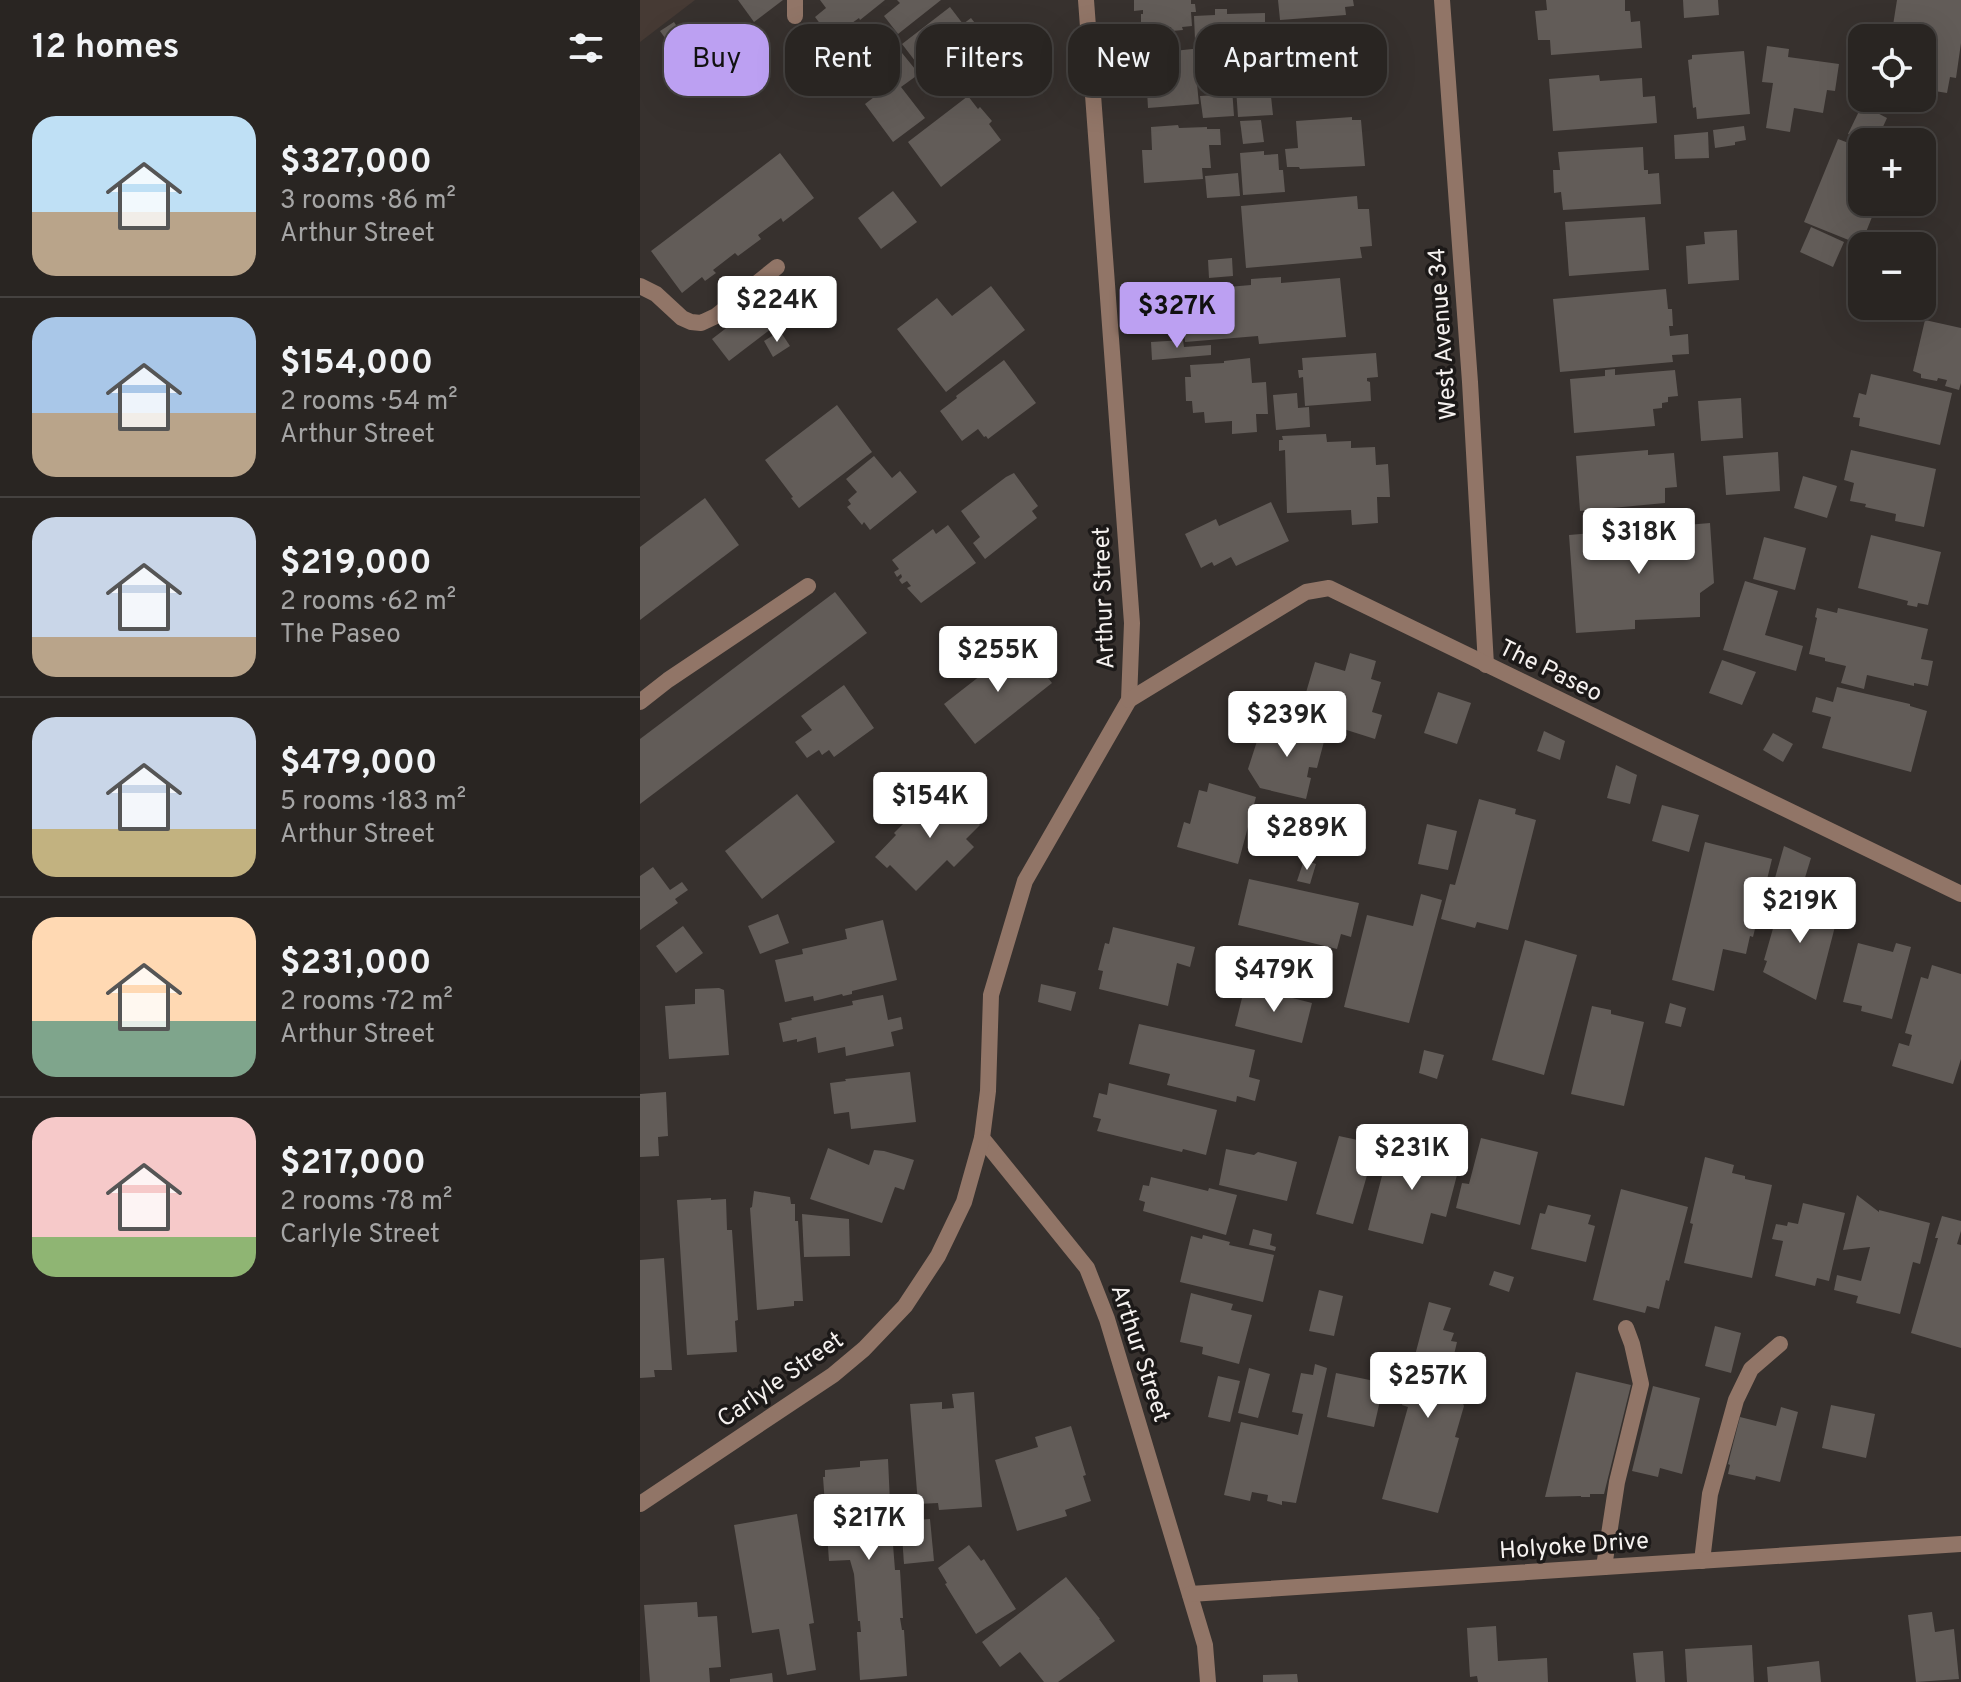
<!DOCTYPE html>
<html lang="en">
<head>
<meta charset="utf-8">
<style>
	:root { --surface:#292522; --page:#312d2a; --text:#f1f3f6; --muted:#a5a5a5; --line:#454240; --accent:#bca0f2 }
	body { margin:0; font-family:Overpass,sans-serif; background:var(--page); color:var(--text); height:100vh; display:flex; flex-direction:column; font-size:30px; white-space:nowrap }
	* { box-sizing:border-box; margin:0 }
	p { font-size:26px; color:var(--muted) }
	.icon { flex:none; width:44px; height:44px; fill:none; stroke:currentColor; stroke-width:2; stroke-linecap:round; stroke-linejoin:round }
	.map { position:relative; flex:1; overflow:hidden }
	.drawer { display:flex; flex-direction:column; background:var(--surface); width:640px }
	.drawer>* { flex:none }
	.top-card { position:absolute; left:24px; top:24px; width:760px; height:72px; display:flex; gap:16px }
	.tools { position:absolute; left:1208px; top:24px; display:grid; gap:16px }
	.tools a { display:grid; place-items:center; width:88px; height:88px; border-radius:16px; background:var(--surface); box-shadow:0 8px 32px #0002,0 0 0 2px var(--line); font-size:40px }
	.price { position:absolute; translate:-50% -68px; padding:0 18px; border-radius:8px; background:#fff; color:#222; font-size:26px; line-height:52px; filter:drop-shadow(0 2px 4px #0008) }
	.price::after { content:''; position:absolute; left:50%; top:48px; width:24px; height:18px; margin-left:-12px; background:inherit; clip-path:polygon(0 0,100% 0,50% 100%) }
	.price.selected { background:var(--accent); color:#111 }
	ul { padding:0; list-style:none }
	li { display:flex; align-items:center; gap:24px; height:200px; padding:0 32px }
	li+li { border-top:2px solid var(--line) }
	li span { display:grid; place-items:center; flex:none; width:224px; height:160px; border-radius:24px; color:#555 }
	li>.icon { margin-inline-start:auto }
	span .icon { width:96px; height:96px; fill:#fffc; stroke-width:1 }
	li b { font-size:34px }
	h2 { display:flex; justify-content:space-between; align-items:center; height:96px; padding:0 32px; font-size:34px }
	.pill { padding:0 28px; border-radius:24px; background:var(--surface); box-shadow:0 8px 32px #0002,0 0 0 2px var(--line); font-size:28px; line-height:72px }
	.pill.selected { background:var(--accent); color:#111 }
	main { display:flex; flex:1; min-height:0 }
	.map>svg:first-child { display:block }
	.built { fill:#463a34 }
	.building { fill:#625c58 }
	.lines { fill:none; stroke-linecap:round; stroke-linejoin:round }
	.lane { stroke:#917567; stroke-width:16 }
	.street { stroke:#917567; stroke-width:16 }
	.labels { text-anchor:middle; stroke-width:7; stroke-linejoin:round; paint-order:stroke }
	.street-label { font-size:24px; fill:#f5f1ef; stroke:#1c1918 }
</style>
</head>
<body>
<main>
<section class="drawer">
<h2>12 homes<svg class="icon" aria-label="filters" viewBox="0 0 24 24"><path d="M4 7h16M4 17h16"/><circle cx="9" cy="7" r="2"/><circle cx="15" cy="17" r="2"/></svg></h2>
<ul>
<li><span style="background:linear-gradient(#bfe0f5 60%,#b9a48a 0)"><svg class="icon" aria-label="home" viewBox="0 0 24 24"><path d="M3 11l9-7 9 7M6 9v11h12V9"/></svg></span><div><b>$327,000</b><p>3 rooms · 86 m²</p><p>Arthur Street</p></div></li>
<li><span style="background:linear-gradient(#a9c7e8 60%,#b9a48a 0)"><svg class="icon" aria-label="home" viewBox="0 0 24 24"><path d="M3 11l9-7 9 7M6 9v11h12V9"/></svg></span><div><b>$154,000</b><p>2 rooms · 54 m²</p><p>Arthur Street</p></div></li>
<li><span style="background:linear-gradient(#c9d6e8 75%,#b9a48a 0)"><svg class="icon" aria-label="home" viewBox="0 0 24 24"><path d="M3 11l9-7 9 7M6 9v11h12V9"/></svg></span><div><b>$219,000</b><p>2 rooms · 62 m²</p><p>The Paseo</p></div></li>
<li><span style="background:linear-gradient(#c9d6e8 70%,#c2b280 0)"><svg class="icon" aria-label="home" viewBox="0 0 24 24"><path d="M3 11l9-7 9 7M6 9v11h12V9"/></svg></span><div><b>$479,000</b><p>5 rooms · 183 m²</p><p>Arthur Street</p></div></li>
<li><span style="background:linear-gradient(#ffd9b3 65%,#7fa58c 0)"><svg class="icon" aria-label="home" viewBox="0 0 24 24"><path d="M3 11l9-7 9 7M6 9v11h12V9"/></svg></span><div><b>$231,000</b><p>2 rooms · 72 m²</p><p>Arthur Street</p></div></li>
<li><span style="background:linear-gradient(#f6c9c9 75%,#8fb573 0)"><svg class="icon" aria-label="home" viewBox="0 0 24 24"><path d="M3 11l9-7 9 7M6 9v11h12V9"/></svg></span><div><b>$217,000</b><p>2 rooms · 78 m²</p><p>Carlyle Street</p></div></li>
</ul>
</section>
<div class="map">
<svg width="1321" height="1682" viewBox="0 0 1321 1682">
	<rect width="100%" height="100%" fill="#37312e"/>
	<path class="built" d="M0,0H55L0,42Z"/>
	<g class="building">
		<path d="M98,0H143L114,22Z"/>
		<path d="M180,0H245L220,20L219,18L212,23L214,26L194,42L175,17L186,8Z"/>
		<path d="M257,0H301L258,34L244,16L260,3Z"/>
		<path d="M494,0H551V4H555L556,12H551L552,26L542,27L543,30L532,31L531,27L521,28L522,30L512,32V28L504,29L503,24H501V14H503V10L494,11Z"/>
		<path d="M638,0H713L714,6L705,7L706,15L640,20Z"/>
		<path d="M906,0H985V11H990L991,22L1000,21L1002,48L911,55L910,40H898L895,11L907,10Z"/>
		<path d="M1043,0H1078L1079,15L1044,18Z"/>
		<path d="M1257,0H1321V43L1316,78L1310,77L1307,93L1282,89V38H1251Z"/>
		<path d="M310,7L323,24L331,18L355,49L299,92L262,44Z"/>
		<path d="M575,9H587V14L625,13V39L555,40L554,16L575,15Z"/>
		<path d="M34,22L43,36L30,45L20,31Z"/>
		<path d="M706,40L707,55H717L719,75L709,76L711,92L637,97L636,72L621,74L619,45Z"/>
		<path d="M1127,46L1149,49L1148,57L1199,64L1195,91L1187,90L1183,113L1154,108L1150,132L1126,128L1133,83L1122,82Z"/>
		<path d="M258,48L279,74L261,87L285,118L253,142L225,104L255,81L240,61Z"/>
		<path d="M562,48L565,83L557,84L559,104L508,108L507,91L500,92L498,73H506L505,54Z"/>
		<path d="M1104,51L1110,114L1057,119L1056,107L1053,108L1048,60L1052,59V55Z"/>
		<path d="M590,60L594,116L563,118L560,96L578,95L575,62Z"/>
		<path d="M614,72L616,87H630L633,115L598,117L595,74Z"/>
		<path d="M959,75L960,81L1002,78L1003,97L1015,96L1017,123L913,131L909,79Z"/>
		<path d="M328,96L338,109L340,107L352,121L349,124L361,140L301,187L268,142Z"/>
		<path d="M1222,105L1247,118L1236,142H1225L1208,134Z"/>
		<path d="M712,117V120H721L725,166L660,169L659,167H647L645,149L658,148L656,121Z"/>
		<path d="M621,120L624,142L603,144L600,121Z"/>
		<path d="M538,125L539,128L567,127V129H580L581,145H569L571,168H562L563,179L504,183L502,150H512L511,127Z"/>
		<path d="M1104,126L1106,140L1095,142V145L1075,148L1073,130Z"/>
		<path d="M1068,132L1069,158L1035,159L1034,135Z"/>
		<path d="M1198,139L1222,148V202H1238L1222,242L1212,238L1211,241L1164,222Z"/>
		<path d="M1003,147L1004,170H1008V174L1019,173L1021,204L923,210L921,192L914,193L913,170H920L918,152Z"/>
		<path d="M624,151V155L638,154L639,170H643L645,192L603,195L600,153Z"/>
		<path d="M140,153L174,198L143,222L141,218L118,235L121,239L98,256L95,253L73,270L76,273L65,281L62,277L42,293L11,251Z"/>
		<path d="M598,173L600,196L567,198L565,176Z"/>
		<path d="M253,191L277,222L241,249L218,218Z"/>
		<path d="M717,196L718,209H729L732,246L720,247L722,258L606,268L601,206Z"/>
		<path d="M1005,217L1009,270L929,276L925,222Z"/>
		<path d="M1171,227L1204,242L1193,267L1160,252Z"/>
		<path d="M1097,230L1099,280L1048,284L1046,246L1065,244L1064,232Z"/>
		<path d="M592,258L593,276L569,278L568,260Z"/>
		<path d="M641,277V283L700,278L706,337L619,344L618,336L545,342L544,328L535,329L533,305L543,304L542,291L611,285V279Z"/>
		<path d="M351,286L385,330L306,392L257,329L297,298L312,316Z"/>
		<path d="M1026,289L1028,309H1032L1033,326H1029L1030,336L1048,334L1049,354L1032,355L1033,362L920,372L913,299Z"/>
		<path d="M124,299L140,322L89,361L72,339Z"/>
		<path d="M1285,320L1321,328V383L1319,390L1305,386L1307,380L1298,378L1297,381L1281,378V374L1273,371Z"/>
		<path d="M140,331L150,346L133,357L124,341Z"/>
		<path d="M543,340L544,347L571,345V355L512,360L511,342Z"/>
		<path d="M736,353L738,377L727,378V381L730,382L731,401L665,406L663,377L659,378L658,370H663L662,358Z"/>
		<path d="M610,358L612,383L626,382L628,414H616L617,432L592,434V421L565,423L564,412L553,413L552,401H546L545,377H551L550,365L584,363V361Z"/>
		<path d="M364,360L396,403L348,439L346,436L344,437L338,429L322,441L300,411L317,398L316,396Z"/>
		<path d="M975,369V375L1035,370L1038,396L1028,397V402L1022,403V408L1013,409L1015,426L934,433L930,379L965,376V370Z"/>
		<path d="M1231,374L1312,393L1300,445L1219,426L1220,418L1213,417L1219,393L1226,395Z"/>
		<path d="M657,393L658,408L669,407L670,427L636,430L633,395Z"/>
		<path d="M1101,398L1103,438L1061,441L1058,401Z"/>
		<path d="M197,405L232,452L159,508L151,498L153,497L125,460Z"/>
		<path d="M686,434L687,442L711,441V448L735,447L736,465L748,464L750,497H737L738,523L712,525L711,510L647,513L645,450L639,451V440H643L642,436Z"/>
		<path d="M1008,450V455L1034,453L1037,487L1025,488V503L940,511L936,456Z"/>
		<path d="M1211,450L1296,469L1284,527L1255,521L1256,514L1225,507L1226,504L1210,501L1214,483L1204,480Z"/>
		<path d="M1138,452L1140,491L1086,495L1083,456Z"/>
		<path d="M234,456L252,478L260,471L277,492L230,530L224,522L222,525L207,507L211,504L208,500L217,492L206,479Z"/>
		<path d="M374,473L398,506L392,511L397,518L345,559L333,543L340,537L321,511L366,477Z"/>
		<path d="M1163,476L1197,486L1187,518L1154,508Z"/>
		<path d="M65,498L99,545L0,620V547Z"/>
		<path d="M631,502L649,541L596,566L591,557L574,566L572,562L561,568L545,534L576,519L579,526Z"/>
		<path d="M1070,523L1074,583L1060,593V617L995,620V629L936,633L929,535Z"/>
		<path d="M308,525L336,563L281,603L267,588L271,586L267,581L262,584L259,580L262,577L261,574L257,577L254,572L259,569L252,560L293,529L296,534Z"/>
		<path d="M1231,535L1301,552L1288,605L1278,603L1277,607L1267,605L1268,601L1218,588Z"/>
		<path d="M1124,537L1166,548L1155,590L1113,579Z"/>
		<path d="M1105,581L1138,591L1125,635L1163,646L1156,671L1083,650Z"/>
		<path d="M195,592L227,633L0,804V739Z"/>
		<path d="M1177,608L1197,613L1198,608L1288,629L1281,659L1293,661L1288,686L1274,683V686L1227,675L1224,689L1201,683L1206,666L1185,661V658L1169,654L1177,618L1175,617Z"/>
		<path d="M381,644L412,683L335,744L304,704Z"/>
		<path d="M710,653L736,661L731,679L741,682L732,712L742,715L735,739L672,719L678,700L665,696L675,662L705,671Z"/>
		<path d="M1082,660L1116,672L1102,705L1069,693Z"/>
		<path d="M204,685L234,728L194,757L189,750L182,755L179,750L167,758L155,742L172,730L161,716Z"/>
		<path d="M1197,687L1270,704V706L1287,711L1271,772L1182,748L1191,717L1172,712L1176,697L1193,702Z"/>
		<path d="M798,692L831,703L817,744L784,733Z"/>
		<path d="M638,720L679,730L678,732L686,734L677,768L669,767L667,777L671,778L666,799L620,788L608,769L618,738L631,743Z"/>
		<path d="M904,731L925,741L920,760L897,751Z"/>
		<path d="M1133,733L1153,744L1143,762L1123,750Z"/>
		<path d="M976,765L997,775L990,804L967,798Z"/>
		<path d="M569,783L616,797L598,864L537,847L544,822L550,824L559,790L567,792Z"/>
		<path d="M301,786L340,825L326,839L334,847L314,867L307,860L276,891L250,865L247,868L235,857L256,835L254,833Z"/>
		<path d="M157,794L195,842L122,899L85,851Z"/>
		<path d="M839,799L876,809L875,814L896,820L868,930L837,922L835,928L801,919L810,884L815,885Z"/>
		<path d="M1022,805L1059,815L1049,852L1012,841Z"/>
		<path d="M787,824L817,831L808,870L778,864Z"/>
		<path d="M1065,842L1132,859L1113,937L1110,936L1106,954L1083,949L1074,991L1032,980Z"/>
		<path d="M1144,846L1171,858L1160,894L1133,885Z"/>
		<path d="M664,860L676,864L670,884L657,881Z"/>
		<path d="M13,867L30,890L42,882L48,890L35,899L38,903L0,930V876Z"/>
		<path d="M609,879L719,903L711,937L701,934L697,949L598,925Z"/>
		<path d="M781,894L802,900L769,1023L704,1007L727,915L773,926Z"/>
		<path d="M1142,897L1199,911L1176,1000L1123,972L1127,961L1124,960Z"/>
		<path d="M138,914L149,943L120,954L108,926Z"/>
		<path d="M243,920L257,980L212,991V994L203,996L202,994L174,1001L173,996L145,1002L135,960L163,954L162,949L207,939L205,929Z"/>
		<path d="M43,926L63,953L36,973L16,946Z"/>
		<path d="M473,927L555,947L550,967L537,963L528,1006L459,989L463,971L458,970L465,943L469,944Z"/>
		<path d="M885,940L937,955L904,1075L852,1060Z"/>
		<path d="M1218,943L1253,952L1256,943L1271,947L1252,1019L1221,1011L1222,1006L1203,1002Z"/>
		<path d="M1292,965L1321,974V1059L1313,1084L1252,1066L1259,1043L1269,1046L1272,1035L1265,1033L1281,977L1288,979Z"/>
		<path d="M401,984L436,992L431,1011L398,1002Z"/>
		<path d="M605,986L672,1003L662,1043L595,1026Z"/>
		<path d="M79,988L84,990L89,1055L29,1059L25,1006L55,1004V989Z"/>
		<path d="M243,995L248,1020L261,1017L263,1029L251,1032L254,1046L206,1056L205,1047L178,1053L176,1037L157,1042V1039L143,1042L139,1023L152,1020L151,1018L213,1005L212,1001Z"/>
		<path d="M1030,1003L1046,1008L1041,1027L1025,1023Z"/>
		<path d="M952,1006L971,1010V1014L1004,1022L984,1106L931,1094Z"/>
		<path d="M499,1024L615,1050L609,1077L620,1080L615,1101L597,1096L596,1102L527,1085L530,1074L489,1064Z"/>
		<path d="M784,1050L804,1055L797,1079L779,1073Z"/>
		<path d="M270,1072L276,1122L211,1129L209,1112L194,1114L190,1083L206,1081L205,1079Z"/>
		<path d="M469,1083L577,1110L566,1155L543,1149L542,1152L457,1131L461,1119L453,1117L459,1093L467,1095Z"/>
		<path d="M26,1092L28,1136L18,1137L19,1156L0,1157V1094Z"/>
		<path d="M699,1136L736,1144L713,1224L676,1214Z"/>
		<path d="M841,1138L898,1152L880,1225L816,1208L822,1183L829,1184Z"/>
		<path d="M751,1141L810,1156L805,1172L817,1175L806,1217L791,1213L783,1244L728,1230Z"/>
		<path d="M188,1148L229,1165L234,1150L244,1151L274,1160L264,1190L255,1187L242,1223L170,1199Z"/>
		<path d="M586,1149L614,1155L618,1152L657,1162L647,1201L579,1185Z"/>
		<path d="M1065,1157L1094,1165L1092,1173L1105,1176V1179L1132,1185L1112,1278L1044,1263L1053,1224L1050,1223Z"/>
		<path d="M511,1177L568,1191L569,1188L597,1195L586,1235L503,1211L505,1202L499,1200L503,1185L509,1186Z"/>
		<path d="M981,1189L1048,1207L1029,1281L1026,1280L1019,1309L1007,1306L1005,1313L953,1300Z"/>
		<path d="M114,1191L150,1197L151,1204H155V1221H158L163,1301H154V1306L117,1310L110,1208L112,1207Z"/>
		<path d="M1217,1195L1239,1212V1210L1290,1223L1280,1264L1273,1262L1260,1314L1216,1303L1218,1296L1194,1290L1197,1275L1221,1281L1230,1247L1203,1250Z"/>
		<path d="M71,1198V1200L86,1199L87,1230H92L98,1320L95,1321L97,1352L47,1355L37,1200Z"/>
		<path d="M1163,1203L1205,1213L1189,1281L1177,1278L1175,1286L1135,1276L1143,1241L1132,1239L1136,1224L1147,1226L1148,1222L1158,1224Z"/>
		<path d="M908,1205L951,1215L948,1224L955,1226L946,1262L891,1249L900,1213L905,1214Z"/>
		<path d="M162,1214L209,1219L210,1256L164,1257Z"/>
		<path d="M1302,1216L1321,1221V1231L1317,1244L1321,1245V1348L1271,1333L1298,1238H1295Z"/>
		<path d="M613,1229L632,1234L630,1245L636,1247L635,1251L609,1245Z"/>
		<path d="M563,1235L590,1242L589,1245L634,1255L623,1302L540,1282L551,1236L562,1239Z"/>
		<path d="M24,1258L32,1370H14L15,1377L0,1378V1260Z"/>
		<path d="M854,1271L874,1277L869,1292L849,1285Z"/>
		<path d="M679,1290L703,1296L694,1336L669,1331Z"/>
		<path d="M551,1293L593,1304L591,1310L612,1315L599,1364L562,1354L563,1347L540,1342Z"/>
		<path d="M789,1302L811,1308L803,1330L814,1333L811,1341L817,1342L813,1359L820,1361L818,1368L812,1366L805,1387L818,1392L824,1406L815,1437L819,1438L798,1513L742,1499L768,1407L762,1405Z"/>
		<path d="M1075,1326L1101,1333L1091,1373L1065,1366Z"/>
		<path d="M675,1364L687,1368L656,1503L642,1501V1505L627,1501L628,1495L612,1492L610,1501L584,1495L601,1422L658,1435L663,1414L652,1412L661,1373L673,1375Z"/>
		<path d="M609,1368L630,1374L618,1418L598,1413Z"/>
		<path d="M936,1372L991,1385L964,1494H950V1497H941V1496L905,1497Z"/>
		<path d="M696,1373L744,1383L734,1427L687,1417Z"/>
		<path d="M578,1376L600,1381L590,1422L568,1417Z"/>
		<path d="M1013,1386L1060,1398L1042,1474L1020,1468L1018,1477L992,1471Z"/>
		<path d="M334,1392L342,1507L299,1510L298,1503L278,1504L270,1404L302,1402V1409L314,1408L312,1394Z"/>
		<path d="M1191,1405L1235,1414L1226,1458L1182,1448Z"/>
		<path d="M1141,1407L1158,1412L1140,1482L1116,1476L1115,1480L1088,1474L1090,1465L1088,1464L1100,1417L1136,1426Z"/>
		<path d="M431,1426L446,1475L443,1476L451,1501L425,1510L427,1516L377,1531L355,1460L398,1447L395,1437Z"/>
		<path d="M248,1459L250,1503H253L254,1518L251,1519L255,1570H260L263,1618H260L262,1630H264L267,1676L220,1680L217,1632H221L220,1621H218L214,1574L210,1560L189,1561L183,1477H185V1470L220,1467V1461Z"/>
		<path d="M157,1514L174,1623L169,1624L176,1670L147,1675L139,1629L112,1633L94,1525Z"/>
		<path d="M290,1519L294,1561L264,1564L261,1521Z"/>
		<path d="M329,1545L341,1561L344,1559L376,1609L336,1634L305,1584L307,1583L298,1568Z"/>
		<path d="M426,1577L460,1619H459L475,1641L418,1682H404L380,1652L360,1667L342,1642Z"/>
		<path d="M57,1602L58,1617L77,1616L81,1667L69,1668L70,1682H10L4,1605Z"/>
		<path d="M1292,1612L1295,1632L1314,1629L1319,1679L1276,1682L1268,1615Z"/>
		<path d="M856,1626L858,1661L907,1658L908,1682H838L837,1676L830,1677L827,1628Z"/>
		<path d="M1112,1645L1114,1682H1047L1045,1649Z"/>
		<path d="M1023,1651L1025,1682H996L993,1653Z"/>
		<path d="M1179,1661L1181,1682H1128L1127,1667Z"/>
		<path d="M132,1673L133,1682H90V1679Z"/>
		<path d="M657,1674L658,1682H623V1675Z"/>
	</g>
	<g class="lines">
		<g class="lane">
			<path d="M155,16V0"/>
			<path d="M0,286L16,294L42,318L51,322L61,323L76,316L137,267"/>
			<path d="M0,702L28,680L168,586"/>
			<path d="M1062,1561L1070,1494L1096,1400L1111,1369L1140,1344"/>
			<path d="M964,1567L977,1482L1001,1384L992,1344L986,1328"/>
		</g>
		<g class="street">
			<path d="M446,0L492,623L489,700L385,881L351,995L348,1091L342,1138L447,1268L467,1319L565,1645L568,1682"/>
			<path d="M802,0L830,382L846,665"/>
			<path d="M489,700L666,592L689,588L1321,894"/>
			<path d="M0,1504L193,1375L224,1349L265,1306L298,1256L324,1202L342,1138"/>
			<path d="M550,1594L1321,1544"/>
		</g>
	</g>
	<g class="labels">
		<g class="street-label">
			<text transform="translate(802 334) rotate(-94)" y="8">West Avenue 34</text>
			<text transform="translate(463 598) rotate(-92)" y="8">Arthur Street</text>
			<text transform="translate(911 670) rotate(26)" y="8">The Paseo</text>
			<text transform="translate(501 1353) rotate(72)" y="8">Arthur Street</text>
			<text transform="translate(140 1379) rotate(-35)" y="8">Carlyle Street</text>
			<text transform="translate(934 1545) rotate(-4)" y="8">Holyoke Drive</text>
		</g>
	</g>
</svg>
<div class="tools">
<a><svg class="icon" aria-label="locate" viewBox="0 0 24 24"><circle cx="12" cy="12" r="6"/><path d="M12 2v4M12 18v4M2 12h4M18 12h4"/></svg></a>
<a>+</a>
<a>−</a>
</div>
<b class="price" style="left:137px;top:344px">$224K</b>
<b class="price selected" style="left:537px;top:350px">$327K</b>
<b class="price" style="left:999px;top:576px">$318K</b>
<b class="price" style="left:358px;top:694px">$255K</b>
<b class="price" style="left:647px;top:759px">$239K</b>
<b class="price" style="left:290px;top:840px">$154K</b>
<b class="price" style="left:667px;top:872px">$289K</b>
<b class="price" style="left:1160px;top:945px">$219K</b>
<b class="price" style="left:634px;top:1014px">$479K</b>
<b class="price" style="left:772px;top:1192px">$231K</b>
<b class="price" style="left:788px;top:1420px">$257K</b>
<b class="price" style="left:229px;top:1562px">$217K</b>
<div class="top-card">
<a class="pill selected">Buy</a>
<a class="pill">Rent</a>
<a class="pill">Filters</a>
<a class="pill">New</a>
<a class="pill">Apartment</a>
</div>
</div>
</main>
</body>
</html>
